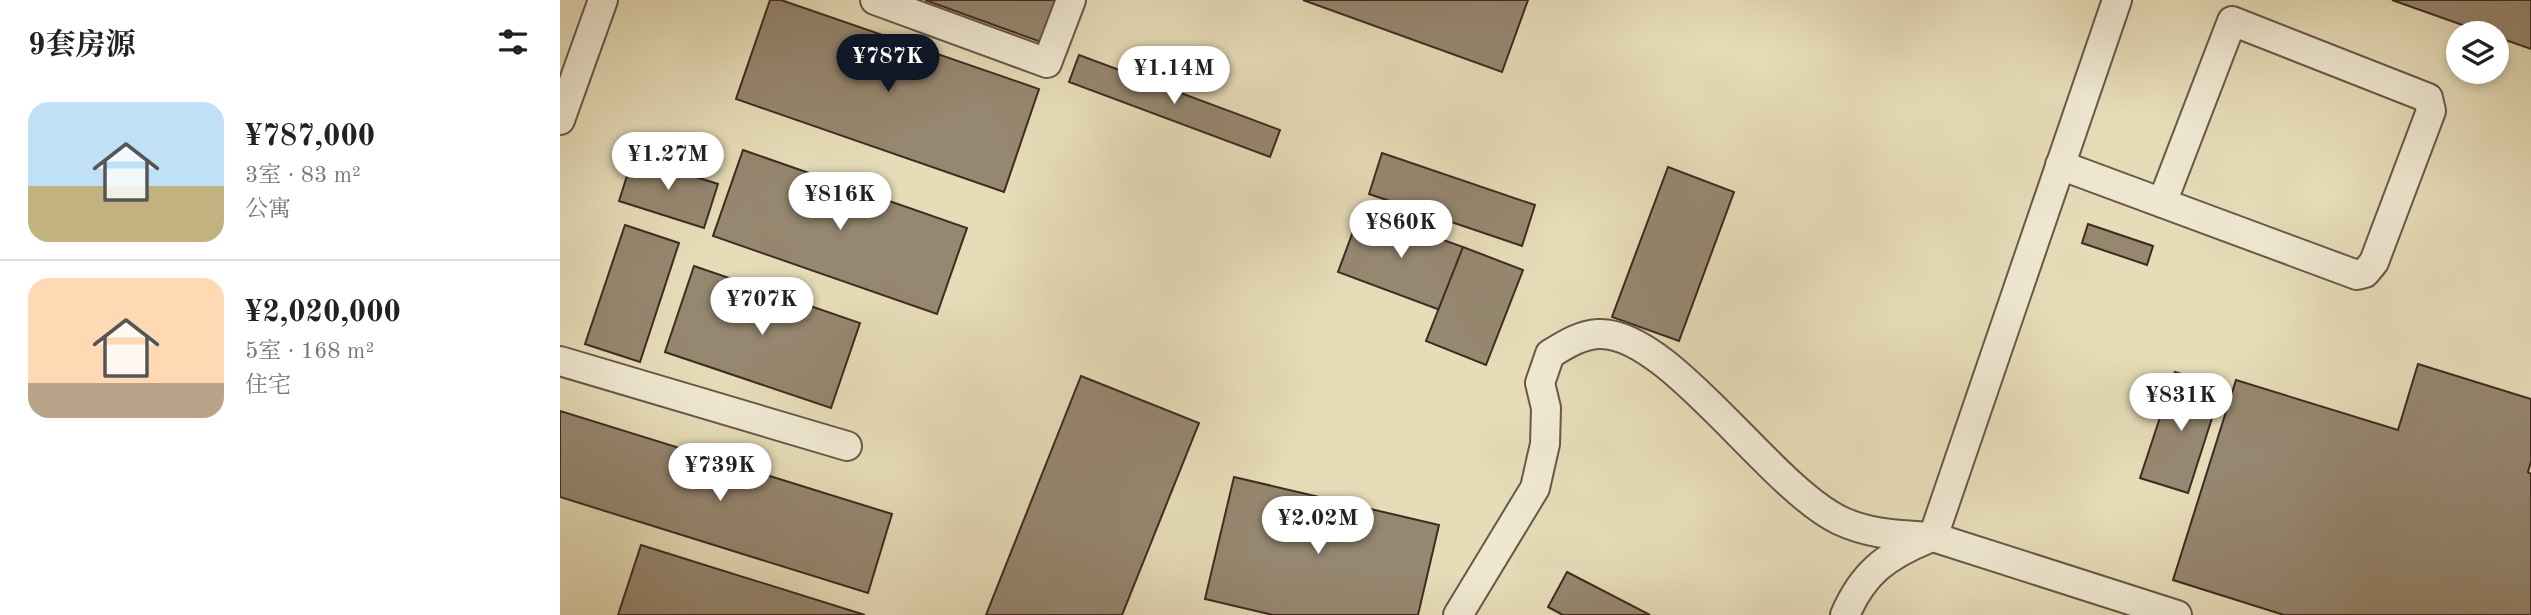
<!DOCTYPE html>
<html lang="zh">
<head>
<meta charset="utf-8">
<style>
	:root { --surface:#fff; --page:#f2f2f2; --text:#222; --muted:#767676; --line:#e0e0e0; --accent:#111827 }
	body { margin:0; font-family:"Old Standard TT","Noto Serif SC",serif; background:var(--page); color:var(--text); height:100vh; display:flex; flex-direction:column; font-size:26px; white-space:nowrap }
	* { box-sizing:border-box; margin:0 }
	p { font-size:23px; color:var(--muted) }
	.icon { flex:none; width:38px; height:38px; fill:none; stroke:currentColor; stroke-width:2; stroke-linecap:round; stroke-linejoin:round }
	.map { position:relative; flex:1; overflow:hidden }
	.panel { display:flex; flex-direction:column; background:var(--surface); width:560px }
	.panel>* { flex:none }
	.buttons { position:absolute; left:1886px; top:21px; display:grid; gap:14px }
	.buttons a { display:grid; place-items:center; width:63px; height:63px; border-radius:50%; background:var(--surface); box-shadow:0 4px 10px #0003; font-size:35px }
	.price { position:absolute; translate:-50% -60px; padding:0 16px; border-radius:24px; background:#fff; color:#222; font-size:23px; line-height:46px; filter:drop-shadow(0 2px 4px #0008) }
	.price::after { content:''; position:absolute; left:50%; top:42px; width:21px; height:16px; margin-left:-10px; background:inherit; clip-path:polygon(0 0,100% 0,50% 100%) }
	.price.active { background:var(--accent); color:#fff }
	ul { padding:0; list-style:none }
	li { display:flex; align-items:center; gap:21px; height:175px; padding:0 28px }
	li+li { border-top:2px solid var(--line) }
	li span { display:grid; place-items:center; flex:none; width:196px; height:140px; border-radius:21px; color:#555 }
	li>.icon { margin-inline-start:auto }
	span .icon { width:84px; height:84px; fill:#fffc; stroke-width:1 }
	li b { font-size:30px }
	h2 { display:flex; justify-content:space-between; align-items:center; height:84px; padding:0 28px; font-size:30px }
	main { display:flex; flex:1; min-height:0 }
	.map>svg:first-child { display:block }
	.building { fill:#968770; stroke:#3f2b22; stroke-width:2 }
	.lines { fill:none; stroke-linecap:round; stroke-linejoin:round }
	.minor-casing { stroke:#695748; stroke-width:32 }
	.minor { stroke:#efe8d1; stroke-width:28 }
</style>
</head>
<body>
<main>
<section class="panel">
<h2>9套房源<svg class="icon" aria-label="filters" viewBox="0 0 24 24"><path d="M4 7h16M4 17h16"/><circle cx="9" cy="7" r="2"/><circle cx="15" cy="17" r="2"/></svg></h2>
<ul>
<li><span style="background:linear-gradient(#bfe0f5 60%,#c2b280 0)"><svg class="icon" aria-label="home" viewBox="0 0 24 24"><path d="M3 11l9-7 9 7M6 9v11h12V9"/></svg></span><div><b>¥787,000</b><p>3室 · 83 m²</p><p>公寓</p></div></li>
<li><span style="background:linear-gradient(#ffd9b3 75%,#b9a48a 0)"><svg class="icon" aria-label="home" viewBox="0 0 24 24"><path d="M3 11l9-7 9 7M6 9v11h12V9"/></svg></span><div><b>¥2,020,000</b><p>5室 · 168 m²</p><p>住宅</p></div></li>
</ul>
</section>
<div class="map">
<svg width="1971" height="615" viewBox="0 0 1971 615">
	<rect width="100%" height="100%" fill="#e6dcb8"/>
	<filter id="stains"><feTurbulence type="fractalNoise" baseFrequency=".00286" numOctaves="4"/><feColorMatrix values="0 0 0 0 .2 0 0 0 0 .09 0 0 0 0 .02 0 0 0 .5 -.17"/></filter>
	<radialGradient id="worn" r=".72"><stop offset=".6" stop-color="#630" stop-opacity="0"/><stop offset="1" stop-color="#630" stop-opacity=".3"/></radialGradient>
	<g class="building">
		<path d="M210,0H221L479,89L444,192L176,99Z"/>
		<path d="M365,0H496L481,42Z"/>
		<path d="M743,0H968L942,72Z"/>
		<path d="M1832,0H1971V49L1937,37V33H1925Z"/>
		<path d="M519,55L720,130L710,157L509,82Z"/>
		<path d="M183,150L407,228L377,314L153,236Z"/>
		<path d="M822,153L975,205L962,246L809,194Z"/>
		<path d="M73,157L158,184L144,228L59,201Z"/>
		<path d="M1108,167L1174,192L1119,341L1052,317Z"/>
		<path d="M801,210L903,247L880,310L778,272Z"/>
		<path d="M1528,224L1593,246L1587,265L1522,243Z"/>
		<path d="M65,225L119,243L80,362L25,344Z"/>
		<path d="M903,247L963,270L926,365L866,341Z"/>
		<path d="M134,266L300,323L271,408L105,352Z"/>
		<path d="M1858,364L1971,399V461L1968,472L1971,474V615H1724L1613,580L1676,380L1838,430Z"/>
		<path d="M1615,372L1662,387L1628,493L1580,478Z"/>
		<path d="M521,376L639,423L562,615H426Z"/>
		<path d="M0,411L332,514L308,593L0,497Z"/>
		<path d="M674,477L879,525L858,615H713L645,599Z"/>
		<path d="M81,545L305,615H58Z"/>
		<path d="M1007,572L1090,615H1003L988,607Z"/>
	</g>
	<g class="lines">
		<g class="minor-casing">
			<g id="minor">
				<path d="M315,0L487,63L511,0"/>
				<path d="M1557,0L1373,537L1617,615"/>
				<path d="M0,120L43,0"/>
				<path d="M1500,165L1797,275L1805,273L1814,262L1871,111L1868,98L1672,21L1602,203"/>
				<path d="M0,361L287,446"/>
				<path d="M898,615L975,488L985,444L986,408L980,383L990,354C1005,345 1020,335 1038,334C1108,330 1208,485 1279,520C1310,535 1340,535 1373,537"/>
				<path d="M1285,615C1303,573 1326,556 1367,539"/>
			</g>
		</g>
		<use href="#minor" class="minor"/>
	</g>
	<rect width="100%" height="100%" filter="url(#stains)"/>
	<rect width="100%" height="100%" fill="url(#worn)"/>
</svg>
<div class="buttons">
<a><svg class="icon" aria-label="layers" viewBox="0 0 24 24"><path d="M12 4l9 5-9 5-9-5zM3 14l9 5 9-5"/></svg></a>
</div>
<b class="price active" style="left:328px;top:94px">¥787K</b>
<b class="price" style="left:614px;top:106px">¥1.14M</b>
<b class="price" style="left:108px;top:192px">¥1.27M</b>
<b class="price" style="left:280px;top:232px">¥816K</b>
<b class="price" style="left:841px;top:260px">¥860K</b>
<b class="price" style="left:202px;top:337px">¥707K</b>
<b class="price" style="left:1621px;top:433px">¥831K</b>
<b class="price" style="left:160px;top:503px">¥739K</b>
<b class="price" style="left:758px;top:556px">¥2.02M</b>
</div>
</main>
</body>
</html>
